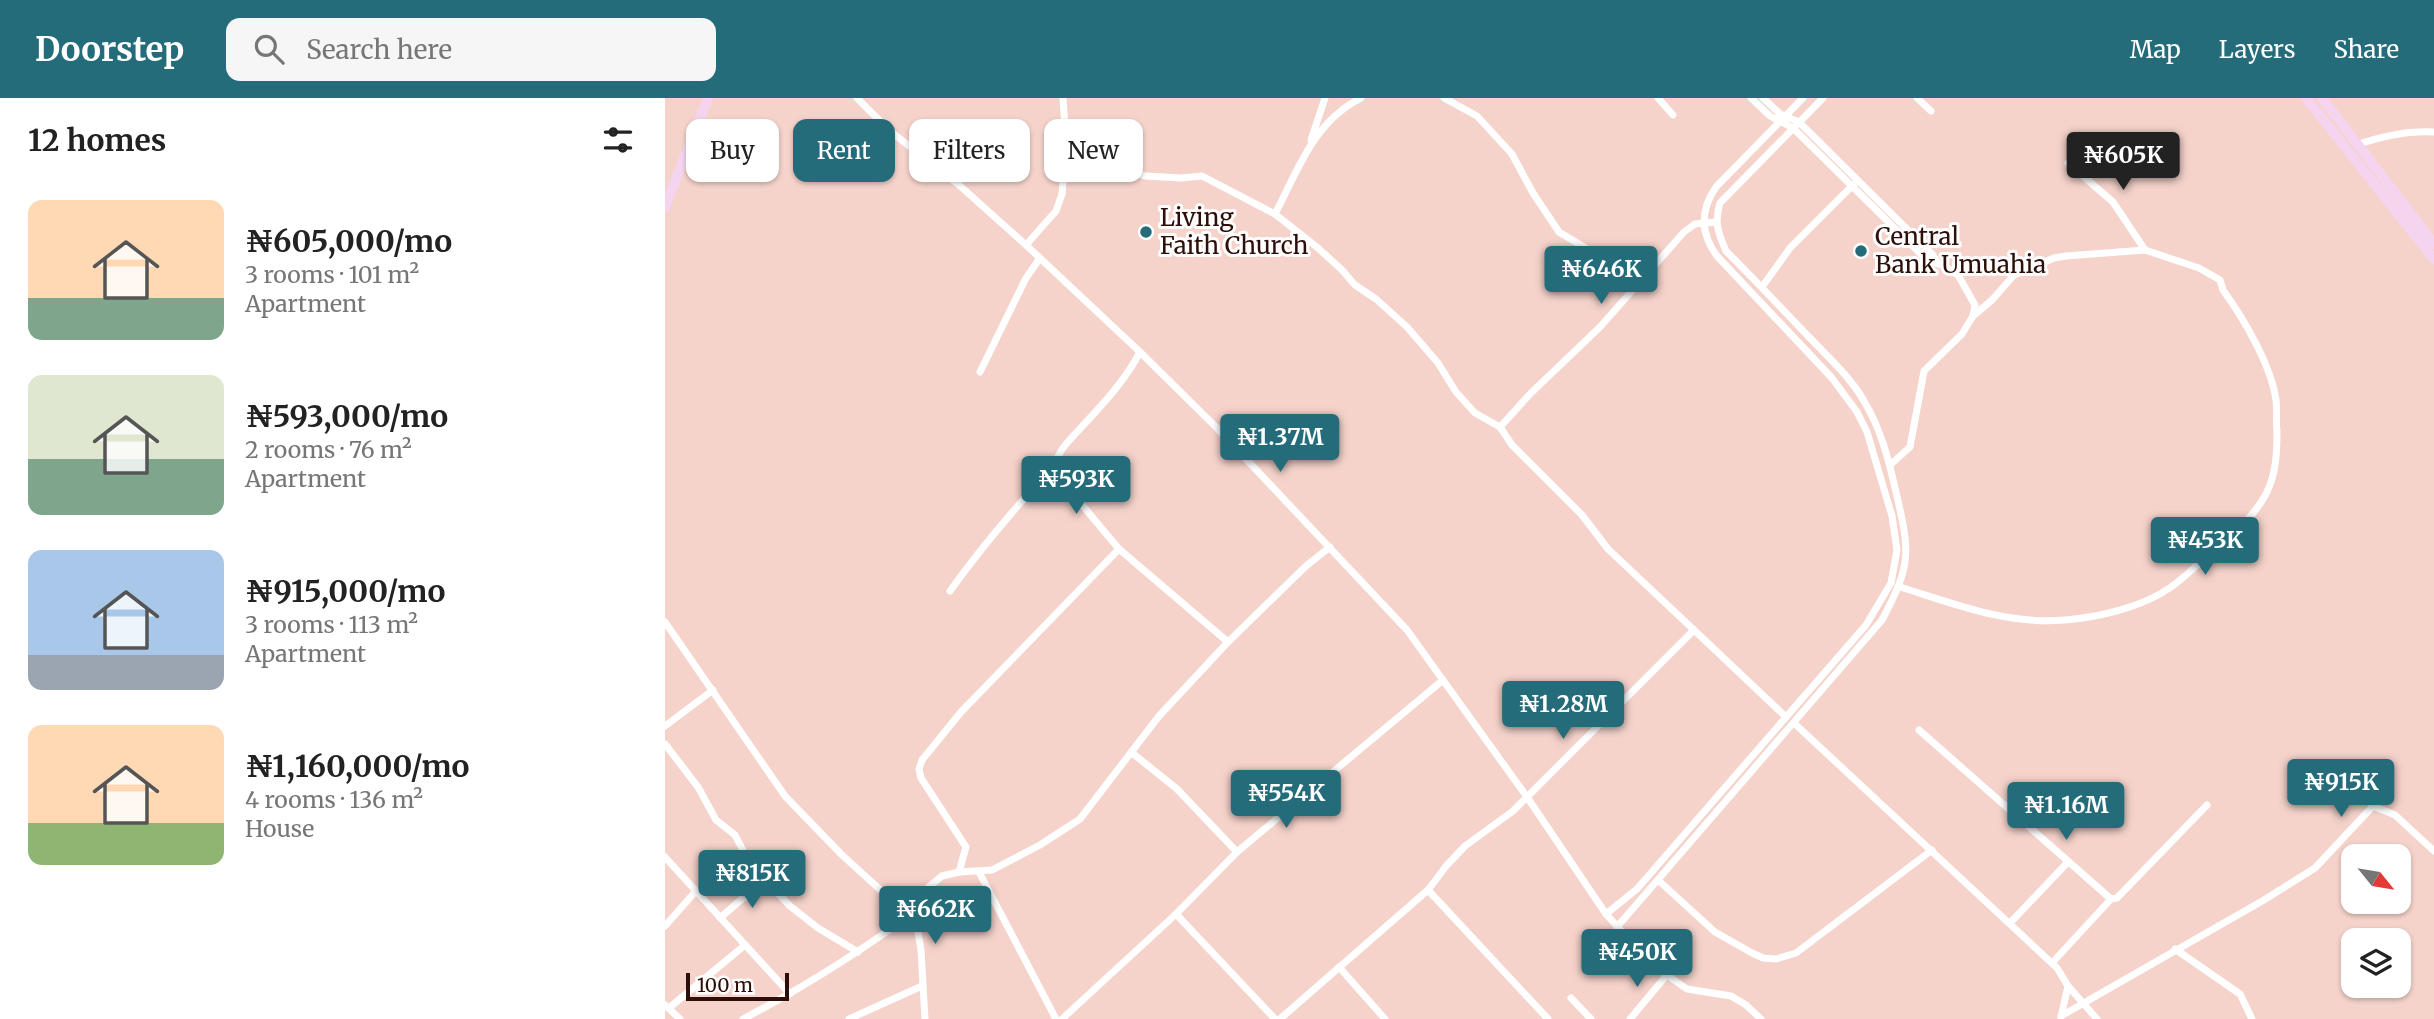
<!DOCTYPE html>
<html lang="en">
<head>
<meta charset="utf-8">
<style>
	:root { --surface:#fff; --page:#f6f6f6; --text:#222; --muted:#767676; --accent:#256c7a }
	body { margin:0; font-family:Merriweather,serif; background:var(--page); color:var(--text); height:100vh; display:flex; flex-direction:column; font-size:26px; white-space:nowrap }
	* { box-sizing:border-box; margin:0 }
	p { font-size:23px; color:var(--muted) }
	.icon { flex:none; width:38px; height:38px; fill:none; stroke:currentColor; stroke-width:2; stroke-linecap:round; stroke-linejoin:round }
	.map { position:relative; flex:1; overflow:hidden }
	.panel { display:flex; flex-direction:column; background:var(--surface); width:665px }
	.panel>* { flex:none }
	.guide { position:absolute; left:21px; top:21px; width:665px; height:63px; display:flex; gap:14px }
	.needle { width:46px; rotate:120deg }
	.fabs { position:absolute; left:1676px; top:746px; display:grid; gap:14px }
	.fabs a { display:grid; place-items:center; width:70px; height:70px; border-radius:14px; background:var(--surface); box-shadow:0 2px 5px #0004; font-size:35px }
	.scale { position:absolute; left:21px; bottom:18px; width:103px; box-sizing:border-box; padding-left:7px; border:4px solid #2d0f09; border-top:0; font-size:19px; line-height:24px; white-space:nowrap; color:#2d0f09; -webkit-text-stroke:5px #fdfdfd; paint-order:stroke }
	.price { position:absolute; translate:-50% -60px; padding:0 16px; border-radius:7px; background:var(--accent); color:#fff; font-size:23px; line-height:46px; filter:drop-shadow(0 2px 4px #0008) }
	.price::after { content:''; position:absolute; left:50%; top:42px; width:21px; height:16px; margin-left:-10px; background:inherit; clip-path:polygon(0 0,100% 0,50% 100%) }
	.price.selected { background:#222; color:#fff }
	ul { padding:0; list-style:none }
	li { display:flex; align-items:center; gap:21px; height:175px; padding:0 28px }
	li span { display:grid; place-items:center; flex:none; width:196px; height:140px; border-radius:14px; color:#555 }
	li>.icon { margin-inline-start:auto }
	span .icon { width:84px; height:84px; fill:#fffc; stroke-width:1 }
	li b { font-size:30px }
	h2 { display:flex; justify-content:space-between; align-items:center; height:84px; padding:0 28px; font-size:30px }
	.chip { padding:0 24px; border-radius:14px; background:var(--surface); box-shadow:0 2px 5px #0004; font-size:24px; line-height:63px }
	.chip.selected { background:var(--accent); color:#fff }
	header { display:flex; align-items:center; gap:42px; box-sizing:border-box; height:98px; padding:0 35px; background:var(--accent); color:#fff }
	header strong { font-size:33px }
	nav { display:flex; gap:38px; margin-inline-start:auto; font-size:24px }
	.search { width:490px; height:63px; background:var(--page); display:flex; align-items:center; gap:18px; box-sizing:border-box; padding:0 24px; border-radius:14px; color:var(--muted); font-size:26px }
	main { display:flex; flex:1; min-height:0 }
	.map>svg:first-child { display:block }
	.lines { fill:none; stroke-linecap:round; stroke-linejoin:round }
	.street { stroke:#fff; stroke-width:7 }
	.secondary { stroke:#f5d4f0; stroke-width:10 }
	.poi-dot { fill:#256c7a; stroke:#fdfdfd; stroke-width:2.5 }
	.labels { text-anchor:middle; stroke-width:6; stroke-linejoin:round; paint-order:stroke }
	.poi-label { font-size:24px; fill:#2d0f09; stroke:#fdfdfd; text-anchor:start }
</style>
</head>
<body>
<header>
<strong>Doorstep</strong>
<div class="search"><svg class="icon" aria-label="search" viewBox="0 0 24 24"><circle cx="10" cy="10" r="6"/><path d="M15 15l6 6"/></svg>Search here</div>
<nav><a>Map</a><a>Layers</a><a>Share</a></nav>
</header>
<main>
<section class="panel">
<h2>12 homes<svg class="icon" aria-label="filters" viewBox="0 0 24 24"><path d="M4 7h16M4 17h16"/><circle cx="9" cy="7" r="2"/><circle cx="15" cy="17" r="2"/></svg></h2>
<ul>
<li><span style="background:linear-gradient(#ffd9b3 70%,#7fa58c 0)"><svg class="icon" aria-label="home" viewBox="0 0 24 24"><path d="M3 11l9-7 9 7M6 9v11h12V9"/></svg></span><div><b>₦605,000/mo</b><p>3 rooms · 101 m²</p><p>Apartment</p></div></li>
<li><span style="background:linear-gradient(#dfe7d0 60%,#7fa58c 0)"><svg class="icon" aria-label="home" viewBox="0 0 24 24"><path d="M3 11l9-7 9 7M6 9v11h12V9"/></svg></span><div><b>₦593,000/mo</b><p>2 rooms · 76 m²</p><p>Apartment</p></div></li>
<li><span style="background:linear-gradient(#a9c7e8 75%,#9aa5b1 0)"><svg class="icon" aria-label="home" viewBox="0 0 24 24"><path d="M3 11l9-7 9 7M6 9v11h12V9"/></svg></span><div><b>₦915,000/mo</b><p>3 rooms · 113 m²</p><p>Apartment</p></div></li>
<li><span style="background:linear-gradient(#ffd9b3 70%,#8fb573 0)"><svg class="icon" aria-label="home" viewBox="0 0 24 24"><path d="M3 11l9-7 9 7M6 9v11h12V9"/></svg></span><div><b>₦1,160,000/mo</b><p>4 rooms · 136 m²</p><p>House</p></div></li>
</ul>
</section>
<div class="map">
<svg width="1769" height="921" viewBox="0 0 1769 921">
	<rect width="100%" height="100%" fill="#f5d3cb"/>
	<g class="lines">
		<g class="street">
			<path d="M192,0L225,33L294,87L361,147L475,254L551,329L742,532L862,699L941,816L986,866L1022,891L1066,898L1081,907L1096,921"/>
			<path d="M696,0C649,23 633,72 610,116L653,150L677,172L690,187L711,201L742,229L773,265L791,294L810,315L835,329L847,347L917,417L943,451L1029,532"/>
			<path d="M779,0L812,18L847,56L868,95L894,134L924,152"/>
			<path d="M993,0L1008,17"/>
			<path d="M1086,0L1105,18L1128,30L1262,162L1279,168L1293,177L1310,207L1308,218L1297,236L1259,273L1245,349L1225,367"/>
			<path d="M1098,0L1115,16L1134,24L1268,157L1272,164"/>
			<path d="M1252,0L1266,13"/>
			<path d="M401,40L455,71L480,78L516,80L537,78L610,116"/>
			<path d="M646,42L660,0"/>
			<path d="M1694,46C1718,38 1743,32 1769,34"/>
			<path d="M1403,65L1448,104L1480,152"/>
			<path d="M361,147L391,113L397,96L401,44L398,0"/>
			<path d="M1097,189L1125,150L1190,85"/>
			<path d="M315,274L361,180L375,160"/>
			<path d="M835,329L866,295L935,229L1019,134L1030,126L1051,124"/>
			<path d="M387,371L454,451"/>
			<path d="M1235,489C1290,506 1341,527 1400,522C1435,519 1478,509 1506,489C1518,481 1528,470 1539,461C1561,443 1587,422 1601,396C1611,376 1612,356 1612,334C1611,323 1612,312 1611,302C1606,267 1579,221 1558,192L1555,182L1534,170L1480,152L1401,158L1389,160L1349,177L1327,202L1308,218"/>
			<path d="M285,493C315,451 349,411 384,373C391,365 394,354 401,346C428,316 456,290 475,254"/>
			<path d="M0,524L120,698L176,756L244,818L253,834L256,852L260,921"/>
			<path d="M1129,625L1392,870L1403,888L1396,919"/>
			<path d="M0,628L48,592"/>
			<path d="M1254,632L1446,801L1452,800L1542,707"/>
			<path d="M0,646L33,689L51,722L70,737L82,760L104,786L125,808L153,830L193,854"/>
			<path d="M466,654L512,691L572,754L778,582"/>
			<path d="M0,759L125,896"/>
			<path d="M294,774L301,749L256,680L254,671L257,662L296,614L454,451L563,544"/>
			<path d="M314,774L391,921"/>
			<path d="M993,782L1050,834L1087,855L1098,860L1111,861L1131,855L1267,752"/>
			<path d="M763,792L883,921"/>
			<path d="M238,810L277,778L294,774L327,772L375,747L415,721L494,618L563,544L641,468L665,449"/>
			<path d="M511,816L610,921"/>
			<path d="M941,816L972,791L1201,527L1226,485L1232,452L1227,418L1202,334L1192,314L1167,280L1052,158C1035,135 1035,112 1051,89L1138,0"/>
			<path d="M55,820L78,800L87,798L104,786"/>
			<path d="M1345,825L1403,764"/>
			<path d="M0,828L31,793"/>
			<path d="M952,829L1217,522C1247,466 1245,454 1231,394C1224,363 1216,331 1199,303C1186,280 1165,261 1147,242C1118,212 1090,182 1061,153C1053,135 1049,124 1055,105L1158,0"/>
			<path d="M1510,851L1575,896L1587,921"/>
			<path d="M1387,865L1446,801"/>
			<path d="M674,869L720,921"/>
			<path d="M1403,888L1432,921"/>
			<path d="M906,900L926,921"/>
			<path d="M0,907L15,921"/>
			<path d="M4,910L80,847"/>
			<path d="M1396,918L1599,802L1650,770L1708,708L1730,717L1769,753"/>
			<path d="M78,921C136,891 191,856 244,818"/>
			<path d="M184,921L257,888"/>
			<path d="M397,921L511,816L572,754"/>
			<path d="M615,921L763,792L782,767L800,748L848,713L1029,532L1121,619"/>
			<path d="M965,921L1001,878"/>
		</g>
		<g class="secondary">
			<path d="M1641,0L1769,161"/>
			<path d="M1657,0L1769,146"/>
			<path d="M0,109L43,0"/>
		</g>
	</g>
	<g class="poi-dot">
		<circle cx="481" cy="134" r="7"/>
		<circle cx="1196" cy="153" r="7"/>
	</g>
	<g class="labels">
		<g class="poi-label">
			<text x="495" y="128">Living<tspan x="495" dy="28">Faith Church</tspan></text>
			<text x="1210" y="147">Central<tspan x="1210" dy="28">Bank Umuahia</tspan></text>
		</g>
	</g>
</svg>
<div class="fabs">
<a><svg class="needle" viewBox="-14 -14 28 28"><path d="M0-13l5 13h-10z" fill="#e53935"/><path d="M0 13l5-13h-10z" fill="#767676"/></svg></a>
<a><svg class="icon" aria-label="layers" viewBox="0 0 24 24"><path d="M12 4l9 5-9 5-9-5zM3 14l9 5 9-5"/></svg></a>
</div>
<div class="scale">100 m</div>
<b class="price selected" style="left:1458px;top:94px">₦605K</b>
<b class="price" style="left:936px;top:208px">₦646K</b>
<b class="price" style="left:615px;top:376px">₦1.37M</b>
<b class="price" style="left:411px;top:418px">₦593K</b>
<b class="price" style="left:1540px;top:479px">₦453K</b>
<b class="price" style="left:898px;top:643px">₦1.28M</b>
<b class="price" style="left:1676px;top:721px">₦915K</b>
<b class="price" style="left:621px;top:732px">₦554K</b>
<b class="price" style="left:1401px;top:744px">₦1.16M</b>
<b class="price" style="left:87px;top:812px">₦815K</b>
<b class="price" style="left:270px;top:848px">₦662K</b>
<b class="price" style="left:972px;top:891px">₦450K</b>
<div class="guide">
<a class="chip">Buy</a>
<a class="chip selected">Rent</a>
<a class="chip">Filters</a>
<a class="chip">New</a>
</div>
</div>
</main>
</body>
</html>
